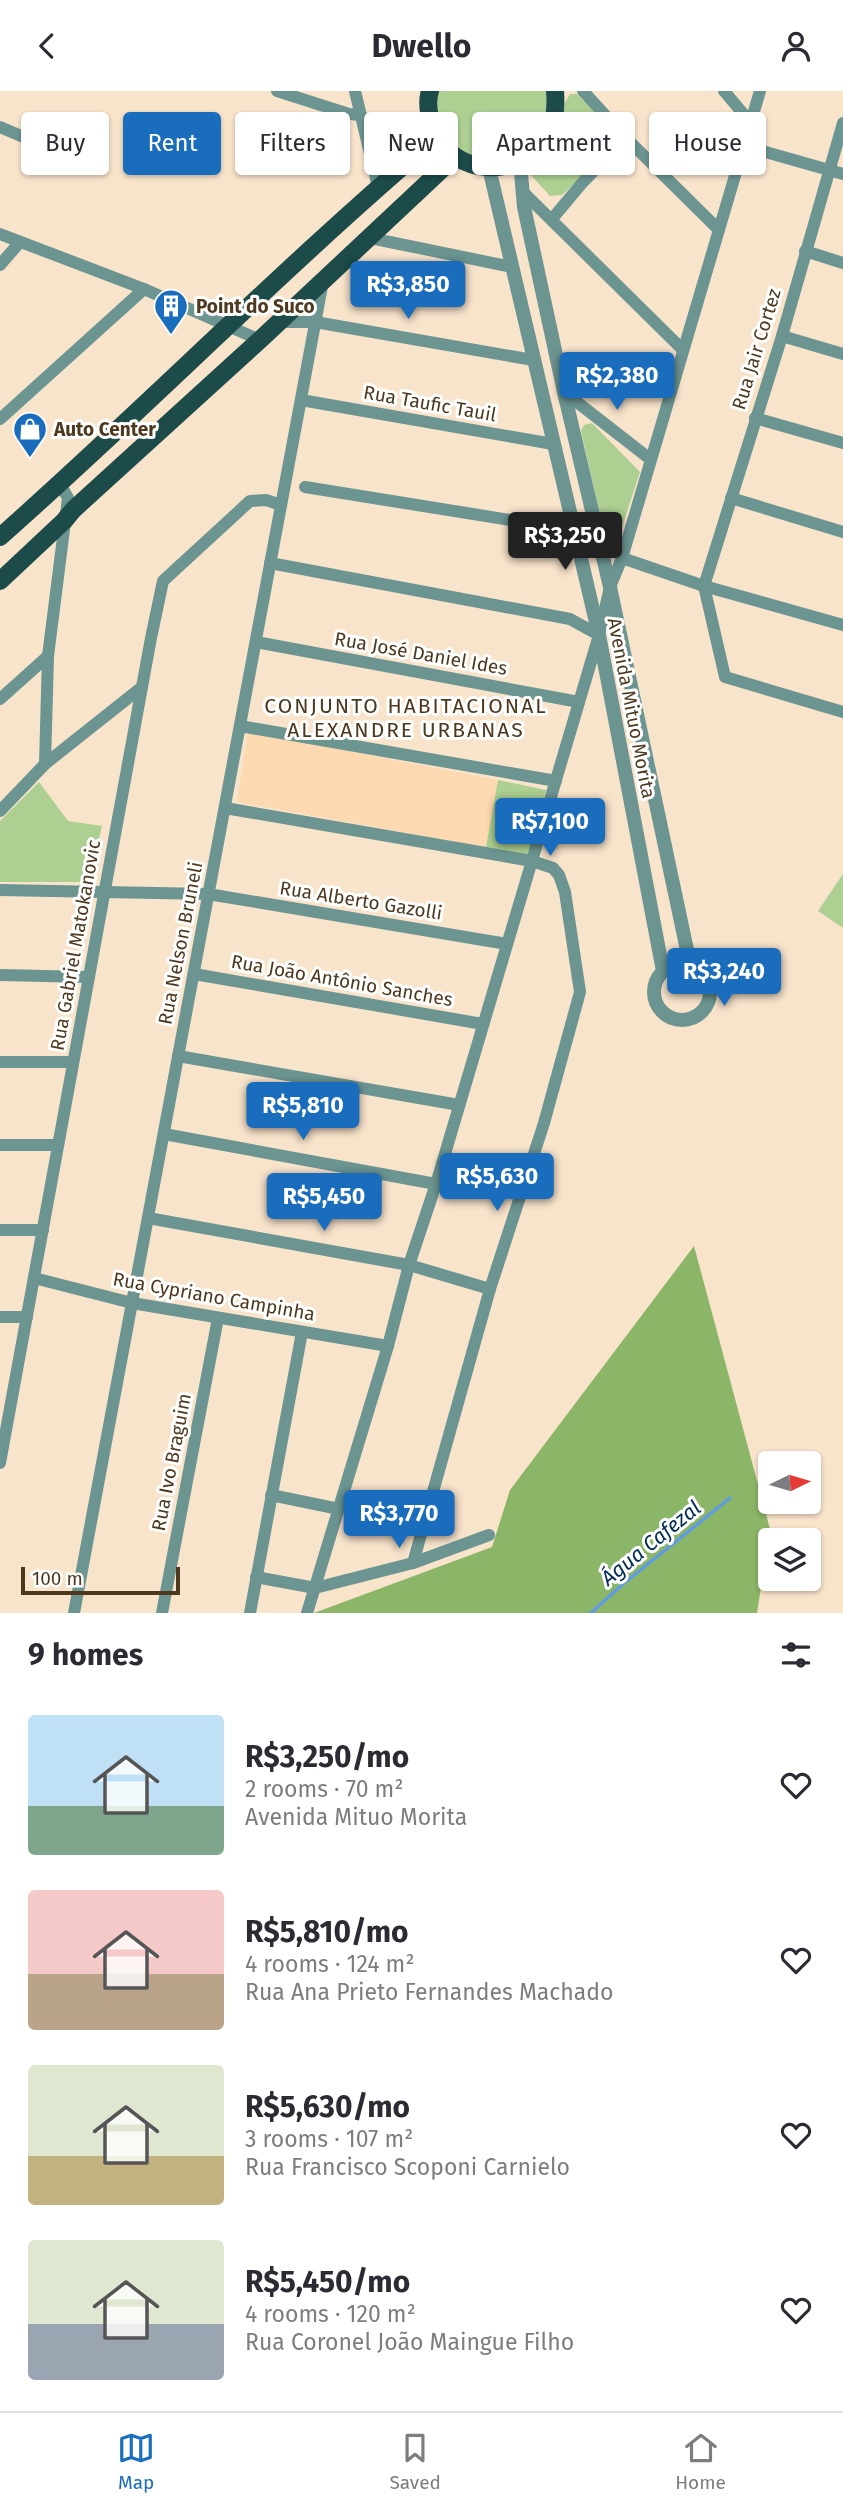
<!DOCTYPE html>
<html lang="en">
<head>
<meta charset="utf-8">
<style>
	:root { --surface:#fff; --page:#f7f7f7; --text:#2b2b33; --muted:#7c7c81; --line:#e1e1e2; --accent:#196dbc }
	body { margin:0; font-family:"Fira Sans",sans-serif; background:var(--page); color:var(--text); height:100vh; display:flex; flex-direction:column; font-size:26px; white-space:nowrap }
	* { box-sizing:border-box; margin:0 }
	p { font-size:23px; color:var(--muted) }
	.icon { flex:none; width:38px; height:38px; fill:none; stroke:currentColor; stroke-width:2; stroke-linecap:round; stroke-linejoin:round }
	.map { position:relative; height:1522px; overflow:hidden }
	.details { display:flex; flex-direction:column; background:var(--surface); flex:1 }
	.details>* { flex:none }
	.banner { position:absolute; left:21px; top:21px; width:802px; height:63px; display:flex; gap:14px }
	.needle { width:46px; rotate:85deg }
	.controls { position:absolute; left:758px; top:1360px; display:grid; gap:14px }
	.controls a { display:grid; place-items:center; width:63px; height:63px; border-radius:7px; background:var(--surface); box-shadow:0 2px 5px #0004; font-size:35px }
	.scale { position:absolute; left:21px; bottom:18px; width:159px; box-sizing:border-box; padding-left:7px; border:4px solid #4e391e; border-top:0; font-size:19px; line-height:24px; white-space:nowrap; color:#4e391e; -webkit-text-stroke:5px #fff; paint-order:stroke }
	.price { position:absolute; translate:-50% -60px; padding:0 16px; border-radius:7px; background:var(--accent); color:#fff; font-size:23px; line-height:46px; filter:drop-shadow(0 2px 4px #0008) }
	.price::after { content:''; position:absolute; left:50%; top:42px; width:21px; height:16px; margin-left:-10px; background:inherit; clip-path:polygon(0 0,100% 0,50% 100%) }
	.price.current { background:#222; color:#fff }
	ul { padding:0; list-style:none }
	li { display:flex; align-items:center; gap:21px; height:175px; padding:0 28px }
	li span { display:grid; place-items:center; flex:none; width:196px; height:140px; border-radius:7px; color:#555 }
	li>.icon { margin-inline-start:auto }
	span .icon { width:84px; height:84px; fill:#fffc; stroke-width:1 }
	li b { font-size:30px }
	h2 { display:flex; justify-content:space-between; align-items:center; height:84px; padding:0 28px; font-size:30px }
	.tag { padding:0 24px; border-radius:7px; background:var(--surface); box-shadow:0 2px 5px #0004; font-size:24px; line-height:63px }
	.tag.current { background:var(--accent); color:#fff }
	header { display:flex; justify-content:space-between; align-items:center; height:91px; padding:0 28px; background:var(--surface); font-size:32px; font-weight:700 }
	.tabs { display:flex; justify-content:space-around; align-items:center; height:98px; border-top:2px solid var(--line); background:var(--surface); font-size:19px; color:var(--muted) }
	.tabs a { display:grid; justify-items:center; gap:4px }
	.tabs .current { color:var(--accent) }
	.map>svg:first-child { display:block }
	.built { fill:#fcd9b0 }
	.green { fill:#adcf92 }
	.forest { fill:#8bb567 }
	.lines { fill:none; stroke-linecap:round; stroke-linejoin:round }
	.stream { stroke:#619dde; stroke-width:3.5 }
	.minor { stroke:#6c9592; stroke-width:12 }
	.tertiary { stroke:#6c9592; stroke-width:14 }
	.primary { stroke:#1c4b4a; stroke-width:18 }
	.labels { text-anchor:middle; stroke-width:6; stroke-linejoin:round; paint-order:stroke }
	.poi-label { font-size:19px; font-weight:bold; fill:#4e391e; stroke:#fff; text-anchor:start }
	.street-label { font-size:19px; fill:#4e391e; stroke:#fff }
	.neighbourhood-label { font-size:21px; letter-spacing:2px; fill:#4e391e; stroke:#fff }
	.water-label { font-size:21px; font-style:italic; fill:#002b55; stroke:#fff }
</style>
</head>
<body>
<header><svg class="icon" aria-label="back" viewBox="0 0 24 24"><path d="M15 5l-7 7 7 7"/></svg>Dwello<svg class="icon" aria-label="person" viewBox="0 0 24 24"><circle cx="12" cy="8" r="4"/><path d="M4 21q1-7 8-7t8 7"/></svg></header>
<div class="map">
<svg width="843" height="1522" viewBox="0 0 843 1522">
	<rect width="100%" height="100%" fill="#f8e3cb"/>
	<path class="built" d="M248,641L498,689L486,756L237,711Z"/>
	<g class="green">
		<path d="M437,0H546V35L515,70H467L436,32Z"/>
		<path d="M570,3H577C590,17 615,36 613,56L562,104L550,105L530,83L531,71Z"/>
		<path d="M592,332L640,381L617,451L606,449L581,340L584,334Z"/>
		<path d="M498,689L546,699L530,764L486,756Z"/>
		<path d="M39,691L68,730L102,735L90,789L87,791H0V730Z"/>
		<path d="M843,783V837L818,820Z"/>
	</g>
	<path class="forest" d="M694,1155L770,1438L757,1522H314L492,1456L510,1399Z"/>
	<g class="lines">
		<path class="stream" d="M591,1522L623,1493L730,1407"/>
		<g class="minor">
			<path d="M277,0L349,23L360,24"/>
			<path d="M355,0L378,96"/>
			<path d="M583,0L626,47L719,139"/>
			<path d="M724,0L751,32"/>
			<path d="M843,32L782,245L704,495L725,586L843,621"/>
			<path d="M0,36L63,63"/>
			<path d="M744,55L843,83"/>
			<path d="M522,100L683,259"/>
			<path d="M552,128L583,91L626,47"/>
			<path d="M0,143L144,198L260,249"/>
			<path d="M370,147L512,176"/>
			<path d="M805,160L843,172"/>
			<path d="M0,174L20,151"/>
			<path d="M279,231H315L533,269"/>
			<path d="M782,245L843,263"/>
			<path d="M564,301L650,368"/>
			<path d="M301,309L553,353"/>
			<path d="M755,327L843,352"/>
			<path d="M0,328L144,198"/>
			<path d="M305,396L572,439"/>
			<path d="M731,407L843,441"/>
			<path d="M622,467L704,495L843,534"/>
			<path d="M270,472L570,528L599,544"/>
			<path d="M256,551L579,611"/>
			<path d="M0,608L48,565"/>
			<path d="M240,635L556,690"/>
			<path d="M45,673L48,565L68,407L60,393"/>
			<path d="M225,717L532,770L553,777L559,784L565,801L580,901L544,1032L490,1198L413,1472"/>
			<path d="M0,720L45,673L142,596"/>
			<path d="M0,799L208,803L507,853"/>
			<path d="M194,883L483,933"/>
			<path d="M0,884L89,886"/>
			<path d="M178,965L459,1014"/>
			<path d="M0,971H73"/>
			<path d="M164,1043L436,1093"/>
			<path d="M0,1054H58"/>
			<path d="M148,1127L409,1174L490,1198"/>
			<path d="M0,1139H43"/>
			<path d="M34,1187L132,1212L388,1255"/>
			<path d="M0,1226H27"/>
			<path d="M0,1372L151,547L163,490L250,410L266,409L281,414"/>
			<path d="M271,1404L339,1418"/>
			<path d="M256,1486L315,1497L413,1472L489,1444"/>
			<path d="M74,1522L323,190"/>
			<path d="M162,1522L218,1227"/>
			<path d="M250,1522L302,1241"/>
			<path d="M307,1522L388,1255L409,1174L436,1093L599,544L610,496L622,467L760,0"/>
		</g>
		<g class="tertiary">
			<path d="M520,71L524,116L564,301L610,496L690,873"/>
			<path d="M489,77L599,544L663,880"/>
			<circle cx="682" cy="901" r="28"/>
		</g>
		<g class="primary">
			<path d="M430,0C426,12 429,25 433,37C453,88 524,89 549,42C556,29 556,14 555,0"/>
			<path d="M0,446C148,315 286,174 437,46"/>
			<path d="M0,490L64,430L73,419L262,247L455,66"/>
		</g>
	</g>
	<defs>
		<g id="building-pin" transform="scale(1.75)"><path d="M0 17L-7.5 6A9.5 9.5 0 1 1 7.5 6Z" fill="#196dbc" stroke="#fff"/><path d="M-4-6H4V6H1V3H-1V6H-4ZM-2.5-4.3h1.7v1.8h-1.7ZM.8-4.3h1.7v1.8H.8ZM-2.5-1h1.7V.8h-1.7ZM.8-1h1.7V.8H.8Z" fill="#fff"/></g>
		<g id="shop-pin" transform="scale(1.75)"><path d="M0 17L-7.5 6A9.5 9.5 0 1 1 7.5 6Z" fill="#196dbc" stroke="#fff"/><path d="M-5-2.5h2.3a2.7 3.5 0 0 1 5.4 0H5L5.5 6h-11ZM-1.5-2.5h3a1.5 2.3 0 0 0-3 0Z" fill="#fff"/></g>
	</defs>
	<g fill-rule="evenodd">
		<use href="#building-pin" x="171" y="215"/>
		<use href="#shop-pin" x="30" y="338"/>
	</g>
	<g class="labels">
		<g class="poi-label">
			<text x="196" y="222">Point do Suco</text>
			<text x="54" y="345">Auto Center</text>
		</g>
		<g class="street-label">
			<text transform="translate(756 258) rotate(-73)" y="7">Rua Jair Cortez</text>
			<text transform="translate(430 312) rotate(10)" y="7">Rua Taufic Tauil</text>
			<text transform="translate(421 562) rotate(10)" y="7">Rua José Daniel Ides</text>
			<text transform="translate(632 617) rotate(79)" y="7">Avenida Mituo Morita</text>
			<text transform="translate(361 809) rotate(9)" y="7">Rua Alberto Gazolli</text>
			<text transform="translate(180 852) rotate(-79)" y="7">Rua Nelson Bruneli</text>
			<text transform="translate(75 854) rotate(-80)" y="7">Rua Gabriel Matokanovic</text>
			<text transform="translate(342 889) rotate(10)" y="7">Rua João Antônio Sanches</text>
			<text transform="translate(214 1205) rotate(10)" y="7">Rua Cypriano Campinha</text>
			<text transform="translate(171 1371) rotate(-79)" y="7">Rua Ivo Braguim</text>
		</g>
		<g class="neighbourhood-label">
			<text x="406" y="622">CONJUNTO HABITACIONAL<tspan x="406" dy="24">ALEXANDRE URBANAS</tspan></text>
		</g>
		<g class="water-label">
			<text transform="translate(651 1452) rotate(-39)" y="7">Água Cafezal</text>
		</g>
	</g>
</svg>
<div class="controls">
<a><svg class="needle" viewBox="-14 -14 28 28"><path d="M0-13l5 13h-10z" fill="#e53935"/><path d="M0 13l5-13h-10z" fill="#7c7c81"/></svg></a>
<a><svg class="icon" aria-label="layers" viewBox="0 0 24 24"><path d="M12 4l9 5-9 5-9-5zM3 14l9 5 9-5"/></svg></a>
</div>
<div class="scale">100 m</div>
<b class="price" style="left:408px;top:230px">R$3,850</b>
<b class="price" style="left:617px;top:321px">R$2,380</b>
<b class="price current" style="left:565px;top:481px">R$3,250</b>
<b class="price" style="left:550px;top:767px">R$7,100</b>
<b class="price" style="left:724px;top:917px">R$3,240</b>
<b class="price" style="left:303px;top:1051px">R$5,810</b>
<b class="price" style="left:497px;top:1122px">R$5,630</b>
<b class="price" style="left:324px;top:1142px">R$5,450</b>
<b class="price" style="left:399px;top:1459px">R$3,770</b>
<div class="banner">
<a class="tag">Buy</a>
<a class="tag current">Rent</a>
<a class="tag">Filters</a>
<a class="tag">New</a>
<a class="tag">Apartment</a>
<a class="tag">House</a>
</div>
</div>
<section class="details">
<h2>9 homes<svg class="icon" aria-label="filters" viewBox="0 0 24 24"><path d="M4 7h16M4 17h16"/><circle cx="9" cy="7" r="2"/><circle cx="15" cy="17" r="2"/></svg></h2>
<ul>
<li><span style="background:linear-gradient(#bfe0f5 65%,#7fa58c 0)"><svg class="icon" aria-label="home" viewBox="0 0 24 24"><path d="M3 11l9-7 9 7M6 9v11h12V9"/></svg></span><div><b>R$3,250/mo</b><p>2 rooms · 70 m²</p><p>Avenida Mituo Morita</p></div><svg class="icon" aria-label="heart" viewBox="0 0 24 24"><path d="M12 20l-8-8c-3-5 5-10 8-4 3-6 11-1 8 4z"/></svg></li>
<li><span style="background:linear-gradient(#f6c9c9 60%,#b9a48a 0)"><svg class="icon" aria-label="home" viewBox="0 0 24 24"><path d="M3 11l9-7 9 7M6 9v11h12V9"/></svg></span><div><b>R$5,810/mo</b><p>4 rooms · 124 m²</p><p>Rua Ana Prieto Fernandes Machado</p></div><svg class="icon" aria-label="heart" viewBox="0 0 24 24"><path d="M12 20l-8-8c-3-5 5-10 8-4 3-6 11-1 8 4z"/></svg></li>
<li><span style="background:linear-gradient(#dfe7d0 65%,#c2b280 0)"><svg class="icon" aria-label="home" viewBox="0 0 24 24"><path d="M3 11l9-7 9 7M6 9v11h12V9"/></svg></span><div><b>R$5,630/mo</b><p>3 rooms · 107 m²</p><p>Rua Francisco Scoponi Carnielo</p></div><svg class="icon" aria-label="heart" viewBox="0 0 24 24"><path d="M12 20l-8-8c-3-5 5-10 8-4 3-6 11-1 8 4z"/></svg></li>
<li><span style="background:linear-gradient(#dfe7d0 60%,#9aa5b1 0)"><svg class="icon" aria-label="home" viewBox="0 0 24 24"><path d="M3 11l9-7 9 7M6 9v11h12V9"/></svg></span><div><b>R$5,450/mo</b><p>4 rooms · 120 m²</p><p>Rua Coronel João Maingue Filho</p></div><svg class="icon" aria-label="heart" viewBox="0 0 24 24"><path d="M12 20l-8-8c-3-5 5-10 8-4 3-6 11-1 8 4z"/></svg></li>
</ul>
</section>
<nav class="tabs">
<a class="current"><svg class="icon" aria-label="map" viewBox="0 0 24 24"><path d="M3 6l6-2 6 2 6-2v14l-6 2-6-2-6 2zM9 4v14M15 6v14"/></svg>Map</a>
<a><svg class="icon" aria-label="saved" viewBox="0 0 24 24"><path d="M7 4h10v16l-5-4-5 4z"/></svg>Saved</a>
<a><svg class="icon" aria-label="home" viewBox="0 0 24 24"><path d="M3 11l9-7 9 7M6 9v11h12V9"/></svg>Home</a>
</nav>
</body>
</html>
